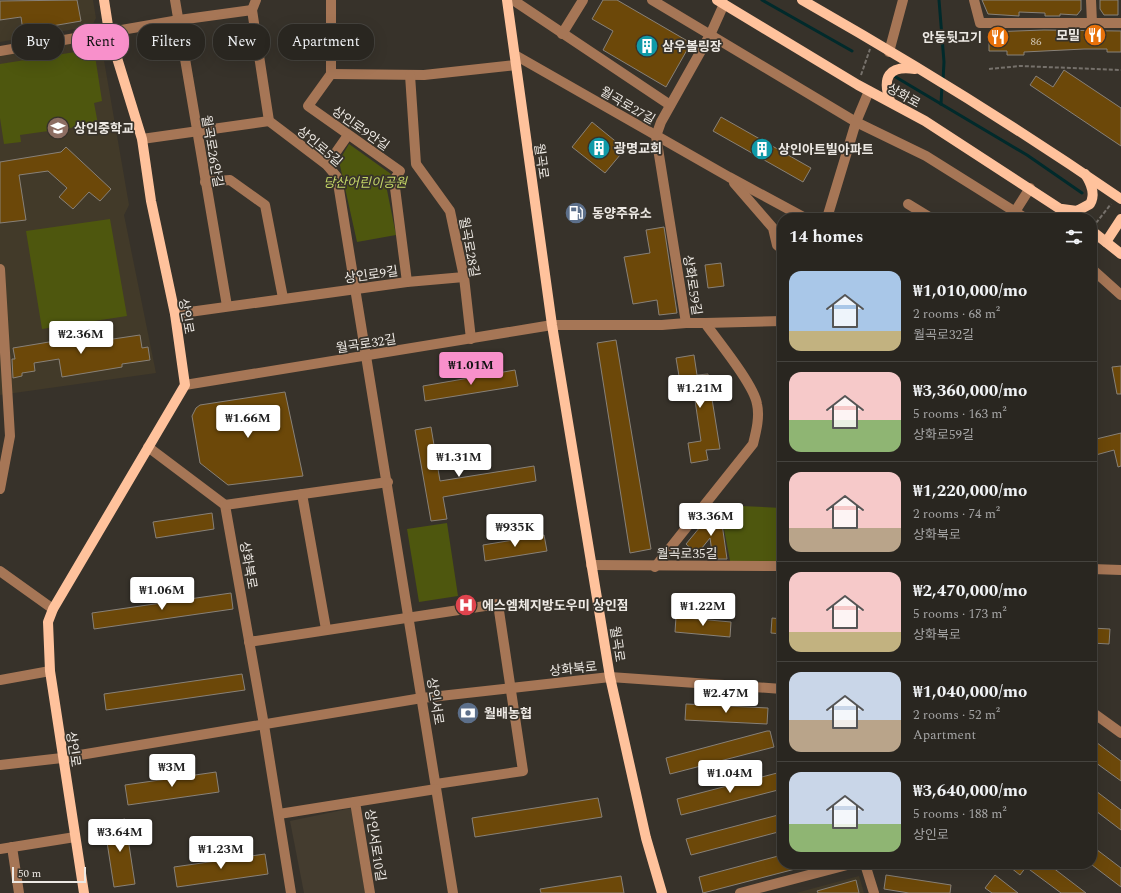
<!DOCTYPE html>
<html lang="en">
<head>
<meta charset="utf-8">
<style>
	:root { --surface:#292620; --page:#312e29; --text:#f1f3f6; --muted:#a5a5a5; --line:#45433e; --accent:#f890cb }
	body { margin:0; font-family:Spectral,"Noto Sans KR",serif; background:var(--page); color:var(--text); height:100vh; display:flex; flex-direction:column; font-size:15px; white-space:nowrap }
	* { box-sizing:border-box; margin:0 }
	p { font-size:13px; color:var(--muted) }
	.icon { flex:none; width:22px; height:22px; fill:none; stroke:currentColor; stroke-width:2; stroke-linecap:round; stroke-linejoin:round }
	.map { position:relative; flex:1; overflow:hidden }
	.panel { position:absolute; left:777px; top:213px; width:320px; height:656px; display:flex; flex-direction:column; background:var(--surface); border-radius:16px; box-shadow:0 4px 16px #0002,0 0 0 1px var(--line) }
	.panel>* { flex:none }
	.top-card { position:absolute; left:12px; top:24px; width:380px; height:36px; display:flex; gap:8px }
	.scale { position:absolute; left:12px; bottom:10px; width:74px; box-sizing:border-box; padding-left:4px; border:2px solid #ede9e4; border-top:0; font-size:11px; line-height:14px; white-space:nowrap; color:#ede9e4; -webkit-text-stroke:3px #37322a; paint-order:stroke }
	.price { position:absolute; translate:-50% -34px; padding:0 9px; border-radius:4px; background:#fff; color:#222; font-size:13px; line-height:26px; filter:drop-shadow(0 1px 2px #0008) }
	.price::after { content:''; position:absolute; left:50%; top:24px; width:12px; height:9px; margin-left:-6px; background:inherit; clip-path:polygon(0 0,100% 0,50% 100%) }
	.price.active { background:var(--accent); color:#111 }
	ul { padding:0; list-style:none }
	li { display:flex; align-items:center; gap:12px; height:100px; padding:0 12px }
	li+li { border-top:1px solid var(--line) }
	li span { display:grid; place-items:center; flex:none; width:112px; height:80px; border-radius:12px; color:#555 }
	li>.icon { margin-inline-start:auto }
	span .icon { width:48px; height:48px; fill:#fffc; stroke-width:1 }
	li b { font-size:17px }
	h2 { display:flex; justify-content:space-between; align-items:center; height:48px; padding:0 12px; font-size:17px }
	.tag { padding:0 14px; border-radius:16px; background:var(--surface); box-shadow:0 4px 16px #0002,0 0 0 1px var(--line); font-size:14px; line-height:36px }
	.tag.active { background:var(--accent); color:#111 }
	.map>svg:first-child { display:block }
	.built { fill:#443c2f }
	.education { fill:#423a29 }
	.green { fill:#4e570e }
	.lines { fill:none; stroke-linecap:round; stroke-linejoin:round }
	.stream { stroke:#012a2b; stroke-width:3 }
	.building { fill:#6c4809; stroke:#888178 }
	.path { stroke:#76716b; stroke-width:2; stroke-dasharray:4 2; stroke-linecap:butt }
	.minor { stroke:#a67656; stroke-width:10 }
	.major { stroke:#ffc29c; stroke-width:10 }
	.labels { text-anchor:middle; stroke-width:3.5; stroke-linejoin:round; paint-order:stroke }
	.number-label { font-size:11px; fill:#cdc1ad }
	.poi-label { font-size:13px; font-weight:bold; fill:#ede9e4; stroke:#37322a; text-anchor:start }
	.street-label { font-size:13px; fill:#ede9e4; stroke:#37322a }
	.park-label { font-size:13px; font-style:italic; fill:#c4d666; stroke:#37322a }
</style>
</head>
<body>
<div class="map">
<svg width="1121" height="893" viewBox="0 0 1121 893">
	<rect width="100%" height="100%" fill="#37322a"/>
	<path class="built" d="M352,808L365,893H304L290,821Z"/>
	<g class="education">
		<path d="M0,0H93L96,18L92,26L0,42Z"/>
		<path d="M98,39L101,43L129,205L124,215L156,373L0,395V52Z"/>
		<path d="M859,876L864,893H796Z"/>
	</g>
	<g class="green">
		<path d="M94,49L102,101L94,103L98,124L20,135L21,142L4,144L0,118V64Z"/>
		<path d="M349,144L391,174L386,185L396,235L357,242L339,161Z"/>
		<path d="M110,219L127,316L42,329L26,231Z"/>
		<path d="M741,506L782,508V566H731L724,529Z"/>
		<path d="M447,523L458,596L419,602L407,529Z"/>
	</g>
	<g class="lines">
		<g class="stream">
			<path d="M762,0L852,51"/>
			<path d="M939,0L944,62L943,80"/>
			<path d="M894,76L1027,155L1082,193"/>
			<path d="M941,104L942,85"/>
		</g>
	</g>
	<g class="building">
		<path d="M77,0L81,21L23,31L21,17L0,20V1Z"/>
		<path d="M603,0H617L691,43L666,87L603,50L613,31L592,19Z"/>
		<path d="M982,0H1081V10L1077,15L1060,14V16H1045V13L1019,12V16L988,14Z"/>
		<path d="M1100,0H1118V15H1104L1100,9Z"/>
		<path d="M1044,30L1121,31V52H1107V49H1084L1024,52V55H1007V51H989V32Z"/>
		<path d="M1064,70L1121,108V146L1030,85L1036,76L1053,87Z"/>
		<path d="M721,117L811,168L803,182L713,131Z"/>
		<path d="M592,122L625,149L605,173L572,147Z"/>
		<path d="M66,147L111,189L100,201L89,192L73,209L59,197L67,188L48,171L19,175L26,220L0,223V162L61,152Z"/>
		<path d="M664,227L677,313L659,315L657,300L633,304L624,257L650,253L646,230Z"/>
		<path d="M721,263L724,286L708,288L705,265Z"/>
		<path d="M140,335L142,348L148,347L150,360L122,364V367L62,377L59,359L34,363L35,371L22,373V376L13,378L12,359H15L13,348L85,336L86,343Z"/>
		<path d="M616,340L651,549L630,553L597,343Z"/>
		<path d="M694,355L697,375L708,374L720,449L706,450L708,460L691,463L688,443L701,441L692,380L680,382L676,358Z"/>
		<path d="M1121,366V394H1117L1112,367Z"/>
		<path d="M515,370L518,386L425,401L423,386Z"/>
		<path d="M285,392L303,476L228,485L200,463L192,416L196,408L200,405Z"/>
		<path d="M431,427L440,481L534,466L536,481L443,497L447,519L431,521L415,430Z"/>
		<path d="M1121,433V466L1118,467L1114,450L1092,456V440Z"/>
		<path d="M714,510L726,519L722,524L727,559H713L710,538L697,554L686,544Z"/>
		<path d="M212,513L214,529L156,538L153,522Z"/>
		<path d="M544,535L547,551L485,561L483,545Z"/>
		<path d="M231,593L233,609L94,629L92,613Z"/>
		<path d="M676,617L731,622L730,637L675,632Z"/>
		<path d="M772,618L782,619V634L771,633Z"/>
		<path d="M1092,628L1110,629L1109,644L1092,643Z"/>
		<path d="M242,674L245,690L106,710L104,694Z"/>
		<path d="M686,704L768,708L767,724L685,720Z"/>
		<path d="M767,731H770L774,747L670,774L666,758Z"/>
		<path d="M1092,739L1121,761V781L1092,760Z"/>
		<path d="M216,772L219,792L128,805L125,785Z"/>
		<path d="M781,772L782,789L681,815L677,799Z"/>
		<path d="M1092,788L1121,810V830L1092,808Z"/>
		<path d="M598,798L602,817L475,837L472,818Z"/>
		<path d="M782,814V831L691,855L686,839Z"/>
		<path d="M125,819L135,884L114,887L104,823Z"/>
		<path d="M1092,846L1121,868V887L1092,865Z"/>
		<path d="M265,854L268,874L177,887L174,867Z"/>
		<path d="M782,855V864H803V867L703,893L699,877Z"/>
		<path d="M1006,864H1048L1086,893H1061L1026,867L1020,875Z"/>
		<path d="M886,875L951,885L950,893H909L884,889Z"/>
		<path d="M995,875L1018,893H992L985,888Z"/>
		<path d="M621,876L624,893H541L540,889Z"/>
		<path d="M856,880L859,893H818L817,891Z"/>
	</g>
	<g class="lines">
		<g class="path">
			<path d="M989,69L1020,66L1121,70"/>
			<path d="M861,75L870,49"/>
			<path d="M1096,223L1111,204"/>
		</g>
		<g class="minor">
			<path d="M175,0L227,306"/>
			<path d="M331,0V74L308,106L400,171L394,180L407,282"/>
			<path d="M513,0L670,105"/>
			<path d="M652,0L856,122L926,156L1025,218"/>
			<path d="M974,0L980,23H1121"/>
			<path d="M1091,0L1092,23"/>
			<path d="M252,10L256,0"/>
			<path d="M562,34L583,0"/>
			<path d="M0,51L179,20L252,10L269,121L327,165L337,177L453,893"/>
			<path d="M889,52L903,0"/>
			<path d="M515,55L729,177L805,218"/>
			<path d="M331,74L424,75L516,65"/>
			<path d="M410,75L416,164L450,211L464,277L471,339"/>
			<path d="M142,139L269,121"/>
			<path d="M327,165L348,135"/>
			<path d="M205,182L230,180L265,205L283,298"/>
			<path d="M734,183L773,228L777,245L782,249"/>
			<path d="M908,204L931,218"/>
			<path d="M827,218L856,122L869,91"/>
			<path d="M1011,218L1030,188"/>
			<path d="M0,269L10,436L0,489"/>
			<path d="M1092,269L1121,295"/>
			<path d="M175,314L407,282L464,277"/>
			<path d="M705,323L782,321"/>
			<path d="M185,385L552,325H662L686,323"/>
			<path d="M148,447L225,505L264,725L291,893"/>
			<path d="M302,494L326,629"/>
			<path d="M225,505L388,482"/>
			<path d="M591,565L782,566"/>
			<path d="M655,567L753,444C756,432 760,417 757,404C754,385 718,341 705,323H686L656,136L661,122L711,33L724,4"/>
			<path d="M1092,569L1121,570"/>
			<path d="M0,571L53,609"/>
			<path d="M249,642L498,604L523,771L436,784"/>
			<path d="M0,680L50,671"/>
			<path d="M1092,712L1121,733"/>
			<path d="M0,765L62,758L422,698L610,677L782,689"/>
			<path d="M355,802L370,893"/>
			<path d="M279,814L436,789"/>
			<path d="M12,847L19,893"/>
			<path d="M0,849L75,837"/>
			<path d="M865,864L874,893"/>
			<path d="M740,893L851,864"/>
		</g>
		<g class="major">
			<path d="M507,0L552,325L610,677L646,838L662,893"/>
			<path d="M717,0L858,85L925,121L1074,218"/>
			<path d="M802,0C911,62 1018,128 1121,199"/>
			<path d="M890,101C882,78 888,65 915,69"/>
			<path d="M1062,209L1077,211L1090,204C1096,194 1091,183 1085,174"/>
			<path d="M1092,231L1121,254"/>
			<path d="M1106,242L1121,219"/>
			<path d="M84,893L50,671L48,622L53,609L185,385L175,314L151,201L142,139L109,32L104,0"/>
		</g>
	</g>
	<defs>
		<g id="restaurant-disc" transform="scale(1.15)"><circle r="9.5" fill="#e8710a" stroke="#37322a"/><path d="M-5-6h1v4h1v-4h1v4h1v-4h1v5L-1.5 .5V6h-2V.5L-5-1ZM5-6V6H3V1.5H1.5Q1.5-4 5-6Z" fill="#fff"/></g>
		<g id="building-disc" transform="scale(1.15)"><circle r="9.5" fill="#0f9aa8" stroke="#37322a"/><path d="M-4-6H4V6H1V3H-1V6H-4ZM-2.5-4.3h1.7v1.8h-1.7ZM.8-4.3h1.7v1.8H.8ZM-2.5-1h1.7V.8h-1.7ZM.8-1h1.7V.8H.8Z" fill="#fff"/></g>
		<g id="school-disc" transform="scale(1.15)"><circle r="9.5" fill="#8d6e63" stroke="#37322a"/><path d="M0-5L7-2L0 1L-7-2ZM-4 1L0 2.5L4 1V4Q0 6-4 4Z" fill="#fff"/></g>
		<g id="fuel-disc" transform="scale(1.15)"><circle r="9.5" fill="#5c6f8a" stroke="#37322a"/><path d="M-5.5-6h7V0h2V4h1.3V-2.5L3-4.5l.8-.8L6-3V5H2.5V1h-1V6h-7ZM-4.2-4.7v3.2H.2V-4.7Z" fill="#fff"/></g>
		<g id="hospital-disc" transform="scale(1.15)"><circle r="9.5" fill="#e0444e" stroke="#37322a"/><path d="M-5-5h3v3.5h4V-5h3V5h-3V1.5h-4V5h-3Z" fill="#fff"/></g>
		<g id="bank-disc" transform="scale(1.15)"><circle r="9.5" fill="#5c6f8a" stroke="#37322a"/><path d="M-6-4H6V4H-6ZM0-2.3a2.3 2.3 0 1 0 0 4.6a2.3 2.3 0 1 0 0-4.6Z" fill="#fff"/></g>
	</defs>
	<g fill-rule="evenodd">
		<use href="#restaurant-disc" x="1095" y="35"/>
		<use href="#restaurant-disc" x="998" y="37"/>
		<use href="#building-disc" x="647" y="46"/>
		<use href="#school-disc" x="58" y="128"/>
		<use href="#building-disc" x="599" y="148"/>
		<use href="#building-disc" x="762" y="149"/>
		<use href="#fuel-disc" x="576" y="213"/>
		<use href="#hospital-disc" x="466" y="605"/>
		<use href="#bank-disc" x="468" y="713"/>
	</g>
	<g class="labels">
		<g class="number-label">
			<text x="1036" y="45">86</text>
		</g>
		<g class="poi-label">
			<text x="1080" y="40" text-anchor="end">모밀</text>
			<text x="982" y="42" text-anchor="end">안동뒷고기</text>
			<text x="662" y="51">삼우볼링장</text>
			<text x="74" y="133">상인중학교</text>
			<text x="614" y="153">광명교회</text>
			<text x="778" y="154">상인아트빌아파트</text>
			<text x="592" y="218">동양주유소</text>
			<text x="482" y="610">에스엠체지방도우미 상인점</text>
			<text x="484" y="718">월배농협</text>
		</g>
		<g class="street-label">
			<text transform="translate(904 95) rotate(29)" y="5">상화로</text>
			<text transform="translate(628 105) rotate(30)" y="5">월곡로27길</text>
			<text transform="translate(361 128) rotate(35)" y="5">상인로9안길</text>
			<text transform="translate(320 146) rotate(40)" y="5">상인로5길</text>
			<text transform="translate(213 151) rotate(80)" y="5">월곡로26안길</text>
			<text transform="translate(542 161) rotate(82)" y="5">월곡로</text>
			<text transform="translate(470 247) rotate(79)" y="5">월곡로28길</text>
			<text transform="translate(371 274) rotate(-8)" y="5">상인로9길</text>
			<text transform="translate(693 285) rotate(81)" y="5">상화로59길</text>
			<text transform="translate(187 316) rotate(80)" y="5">상인로</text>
			<text transform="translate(366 343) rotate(-9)" y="5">월곡로32길</text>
			<text x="687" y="558">월곡로35길</text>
			<text transform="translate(249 565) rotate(80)" y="5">상화북로</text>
			<text transform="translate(618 644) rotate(81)" y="5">월곡로</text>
			<text transform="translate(573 668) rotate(-6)" y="5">상화북로</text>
			<text transform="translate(436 701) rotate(81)" y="5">상인서로</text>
			<text transform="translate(74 749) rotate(82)" y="5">상인로</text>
			<text transform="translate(376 845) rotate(81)" y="5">상인서로10길</text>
		</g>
		<g class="park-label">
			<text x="365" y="187">당산어린이공원</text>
		</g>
	</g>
</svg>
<div class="scale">50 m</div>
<b class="price" style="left:81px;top:355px">₩2.36M</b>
<b class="price active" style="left:471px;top:386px">₩1.01M</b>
<b class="price" style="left:700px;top:409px">₩1.21M</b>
<b class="price" style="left:248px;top:439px">₩1.66M</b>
<b class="price" style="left:459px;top:478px">₩1.31M</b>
<b class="price" style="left:711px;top:537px">₩3.36M</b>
<b class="price" style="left:515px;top:548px">₩935K</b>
<b class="price" style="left:162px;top:611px">₩1.06M</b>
<b class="price" style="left:703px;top:627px">₩1.22M</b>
<b class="price" style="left:726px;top:714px">₩2.47M</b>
<b class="price" style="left:172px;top:788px">₩3M</b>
<b class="price" style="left:730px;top:794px">₩1.04M</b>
<b class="price" style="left:120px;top:853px">₩3.64M</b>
<b class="price" style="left:221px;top:870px">₩1.23M</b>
<div class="top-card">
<a class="tag">Buy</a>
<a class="tag active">Rent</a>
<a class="tag">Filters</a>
<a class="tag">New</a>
<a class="tag">Apartment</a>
</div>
<section class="panel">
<h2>14 homes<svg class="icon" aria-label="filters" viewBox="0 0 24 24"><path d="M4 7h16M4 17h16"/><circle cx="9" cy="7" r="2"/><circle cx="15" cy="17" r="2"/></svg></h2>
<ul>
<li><span style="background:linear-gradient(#a9c7e8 75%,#c2b280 0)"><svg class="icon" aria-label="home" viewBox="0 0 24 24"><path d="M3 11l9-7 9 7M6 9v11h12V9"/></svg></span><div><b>₩1,010,000/mo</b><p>2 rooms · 68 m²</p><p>월곡로32길</p></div></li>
<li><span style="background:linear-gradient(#f6c9c9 60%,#8fb573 0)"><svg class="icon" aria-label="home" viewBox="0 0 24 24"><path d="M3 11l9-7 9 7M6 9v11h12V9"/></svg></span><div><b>₩3,360,000/mo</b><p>5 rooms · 163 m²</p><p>상화로59길</p></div></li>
<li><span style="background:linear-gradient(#f6c9c9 70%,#b9a48a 0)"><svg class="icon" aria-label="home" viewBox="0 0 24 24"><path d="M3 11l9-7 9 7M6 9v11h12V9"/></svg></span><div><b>₩1,220,000/mo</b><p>2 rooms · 74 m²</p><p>상화북로</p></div></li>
<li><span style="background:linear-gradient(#f6c9c9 75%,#c2b280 0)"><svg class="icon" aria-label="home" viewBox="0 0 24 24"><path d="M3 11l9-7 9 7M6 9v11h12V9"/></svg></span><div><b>₩2,470,000/mo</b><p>5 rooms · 173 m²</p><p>상화북로</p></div></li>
<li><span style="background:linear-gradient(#c9d6e8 60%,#b9a48a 0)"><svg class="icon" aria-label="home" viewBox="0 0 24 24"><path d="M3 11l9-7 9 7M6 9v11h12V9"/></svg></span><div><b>₩1,040,000/mo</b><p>2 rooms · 52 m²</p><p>Apartment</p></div></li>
<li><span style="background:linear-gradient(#c9d6e8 65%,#8fb573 0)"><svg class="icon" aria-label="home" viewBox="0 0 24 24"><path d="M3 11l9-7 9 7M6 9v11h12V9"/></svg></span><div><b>₩3,640,000/mo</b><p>5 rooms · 188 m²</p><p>상인로</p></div></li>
</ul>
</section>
</div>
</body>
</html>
